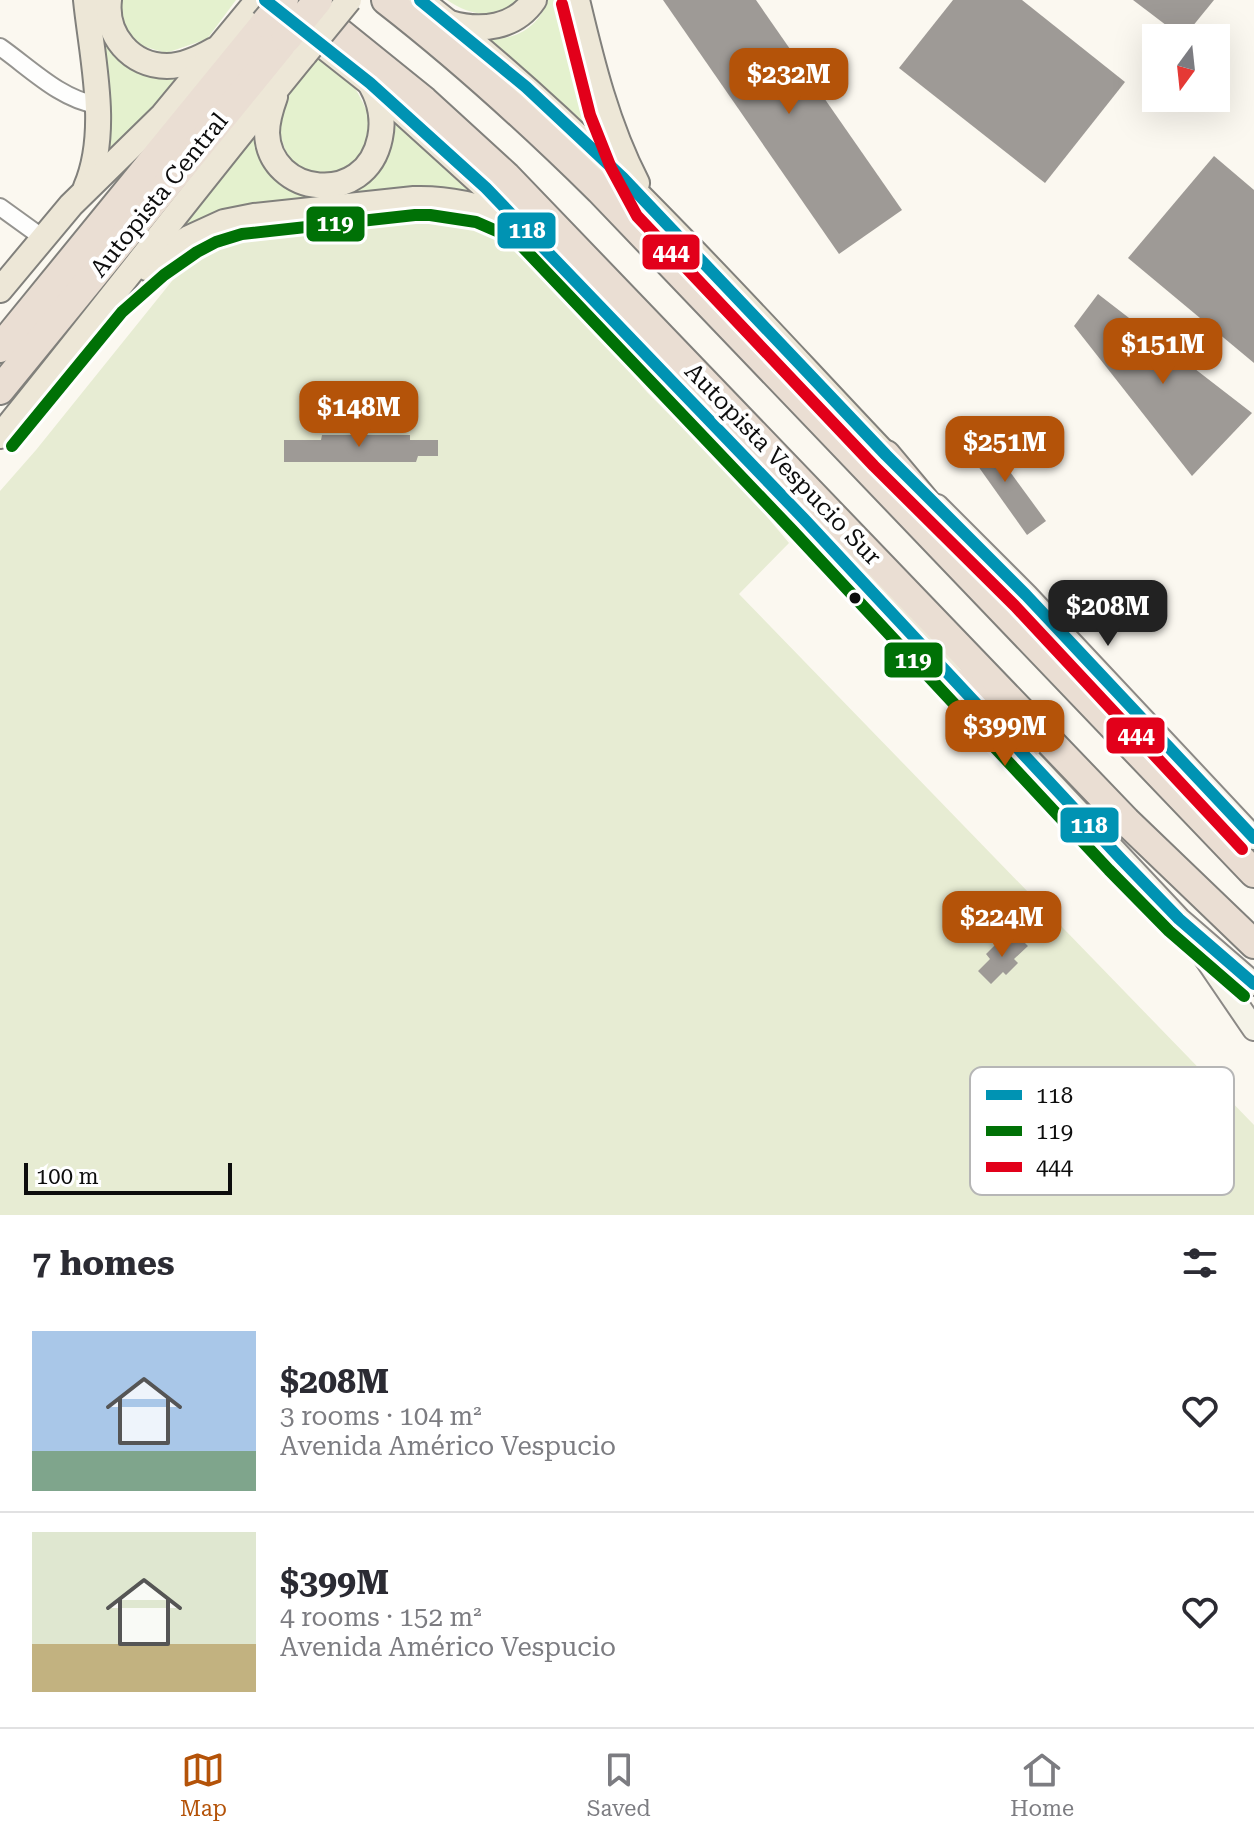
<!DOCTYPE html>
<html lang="en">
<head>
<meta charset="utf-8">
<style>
	:root { --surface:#fff; --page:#f7f7f7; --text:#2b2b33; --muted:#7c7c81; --line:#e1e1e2; --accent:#b45309 }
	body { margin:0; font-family:"Roboto Serif",serif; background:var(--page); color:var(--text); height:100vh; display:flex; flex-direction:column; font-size:30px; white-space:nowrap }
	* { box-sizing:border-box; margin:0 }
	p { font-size:26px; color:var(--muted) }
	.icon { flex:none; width:44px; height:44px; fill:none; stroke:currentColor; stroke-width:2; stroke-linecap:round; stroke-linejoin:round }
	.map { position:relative; height:1215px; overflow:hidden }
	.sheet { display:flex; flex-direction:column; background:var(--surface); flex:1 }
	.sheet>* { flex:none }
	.needle { width:52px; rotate:195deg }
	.controls { position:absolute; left:1142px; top:24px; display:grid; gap:16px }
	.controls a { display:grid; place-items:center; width:88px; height:88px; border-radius:0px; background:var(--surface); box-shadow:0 8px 32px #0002; font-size:40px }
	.scale { position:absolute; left:24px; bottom:20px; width:208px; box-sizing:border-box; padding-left:8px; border:4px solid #0d0d0d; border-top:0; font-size:22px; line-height:28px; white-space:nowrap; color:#0d0d0d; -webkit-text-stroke:6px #fff; paint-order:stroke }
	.price { position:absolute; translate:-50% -68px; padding:0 18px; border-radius:16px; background:var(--accent); color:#fff; font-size:26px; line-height:52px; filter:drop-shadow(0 2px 4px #0008) }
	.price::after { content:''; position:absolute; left:50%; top:48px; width:24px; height:18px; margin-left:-12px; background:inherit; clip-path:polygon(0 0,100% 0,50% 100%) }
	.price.active { background:#222; color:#fff }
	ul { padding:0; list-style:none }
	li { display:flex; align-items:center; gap:24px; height:200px; padding:0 32px }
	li+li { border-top:2px solid var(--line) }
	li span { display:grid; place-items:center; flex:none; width:224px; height:160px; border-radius:0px; color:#555 }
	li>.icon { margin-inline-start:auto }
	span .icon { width:96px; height:96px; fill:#fffc; stroke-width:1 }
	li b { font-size:34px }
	h2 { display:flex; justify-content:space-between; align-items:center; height:96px; padding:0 32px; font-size:34px }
	.tab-bar { display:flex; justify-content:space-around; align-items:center; height:112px; border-top:2px solid var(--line); background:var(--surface); font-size:22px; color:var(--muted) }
	.tab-bar a { display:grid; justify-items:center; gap:4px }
	.tab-bar .active { color:var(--accent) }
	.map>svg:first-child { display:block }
	.green { fill:#e4f1ce }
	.cemetery { fill:#e7ecd3 }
	.building { fill:#9e9a96 }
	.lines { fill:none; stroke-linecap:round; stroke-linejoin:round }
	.street-casing { stroke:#94938f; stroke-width:20 }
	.secondary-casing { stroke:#8b8986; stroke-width:26 }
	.primary-casing { stroke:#81807c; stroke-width:28 }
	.highway-casing { stroke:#81807c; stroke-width:32 }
	.street { stroke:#fefefd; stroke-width:16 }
	.secondary { stroke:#f5f3e8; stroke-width:22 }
	.primary { stroke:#ede7d7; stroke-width:24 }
	.highway { stroke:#eaded3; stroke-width:28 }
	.primary-bridge-casing { stroke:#81807c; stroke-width:28; stroke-linecap:butt }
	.highway-bridge-casing { stroke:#81807c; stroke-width:32; stroke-linecap:butt }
	.primary-bridge { stroke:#ede7d7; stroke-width:24 }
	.highway-bridge { stroke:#eaded3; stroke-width:28 }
	.bus-1-casing { stroke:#fff; stroke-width:18 }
	.bus-2-casing { stroke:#fff; stroke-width:18 }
	.bus-3-casing { stroke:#fff; stroke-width:18 }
	.bus-1 { stroke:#0093b3; stroke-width:12 }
	.bus-2 { stroke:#007106; stroke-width:12 }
	.bus-3 { stroke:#e2001a; stroke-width:12 }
	.bus-dot { fill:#0d0d0d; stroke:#fff; stroke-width:3 }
	.labels { text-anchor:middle; stroke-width:8; stroke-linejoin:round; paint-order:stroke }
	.street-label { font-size:24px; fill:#0d0d0d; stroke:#fff }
	.key { fill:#fff; stroke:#b6b6b6; stroke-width:2 }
	.key-label { font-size:22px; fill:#0d0d0d }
	.line-badge { stroke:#fff; stroke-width:3 }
	.badge-label { font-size:22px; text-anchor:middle; font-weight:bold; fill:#fff }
</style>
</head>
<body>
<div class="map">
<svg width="1254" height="1215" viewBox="0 0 1254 1215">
	<rect width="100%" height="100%" fill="#fbf8f0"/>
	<g class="green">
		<path d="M96,0L105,25L186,78L102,166Z"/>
		<path d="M119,0H236L207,39L166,53L136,44L126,32L118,14Z"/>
		<path d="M447,0H521C499,21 470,16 447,0Z"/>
		<path d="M548,0H568L609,148L488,39C516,40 538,28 548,0Z"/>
		<path d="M322,53C328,58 336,63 341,69C353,82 373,116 372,134C372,150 360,167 347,173C335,179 317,175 305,170C296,166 289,158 285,149C269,110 299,80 322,53Z"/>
		<path d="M386,110L480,197L173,234L261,122L259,135L261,162L280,185L305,195L329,196L357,189L371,178L383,163L392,135Z"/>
	</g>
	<path class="cemetery" d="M426,220L455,222L477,227L516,244L569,300L647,392L743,488L789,543L739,594L1254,1125V1215H0V491L36,450L176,276C226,236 273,232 333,228C364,225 395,223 426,220Z"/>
	<g class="building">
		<path d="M663,0H756L902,210L839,254Z"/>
		<path d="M953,0H1022L1125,82L1045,183L899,68Z"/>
		<path d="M1133,0H1214L1183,38Z"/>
		<path d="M1214,156L1254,190V363L1128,258Z"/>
		<path d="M1098,294L1252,413L1192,476L1074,326Z"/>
		<path d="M981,432L1046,521L1027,535L963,445Z"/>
		<path d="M322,435H410V440H438V456H418L416,462H284V440H321Z"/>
		<path d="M1017,935L1028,946L1014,959L1018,963L1006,975L1003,972L991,984L978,971L990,959L986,954L998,942L1003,948Z"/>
	</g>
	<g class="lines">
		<g class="street-casing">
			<g id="street">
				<path d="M0,47C30,68 60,99 97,105"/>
				<path d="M0,207L43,238"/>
			</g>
		</g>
		<g class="secondary-casing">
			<g id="secondary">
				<path d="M937,506L1026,595L1254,838"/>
				<path d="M1007,736L1179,919L1254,984"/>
				<path d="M1196,944L1254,1029"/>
			</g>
		</g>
		<g class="primary-casing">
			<g id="primary">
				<path d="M86,0C92,59 110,131 86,187"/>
				<path d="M109,0C105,35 131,66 167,66C184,66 200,58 214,50"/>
				<path d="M265,0L370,83L486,188L804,519L959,684"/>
				<path d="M420,0C593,133 736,297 886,455"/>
				<path d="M577,0C592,63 607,125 637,183"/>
				<path d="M450,23C481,32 515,28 534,0"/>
				<path d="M275,97C271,108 267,121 267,133C269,196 366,208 380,138C384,119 380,101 371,85"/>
				<path d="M147,268L170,250L189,238L224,222L254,216L414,199C449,198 481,205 512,220"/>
				<path d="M0,290L71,205L163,115L258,0"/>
				<path d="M0,436C103,309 202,180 305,54"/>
			</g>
		</g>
		<g class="highway-casing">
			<g id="highway">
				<path d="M299,0L424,101L506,176L1126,821L1254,944"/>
				<path d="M386,0C462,59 532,123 600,190L1254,873"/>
				<path d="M0,348L265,23"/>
				<path d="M0,390L286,39"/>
				<path d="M886,455L943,523"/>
				<path d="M959,684L1029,743"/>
			</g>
		</g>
		<use href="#street" class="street"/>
		<use href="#secondary" class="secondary"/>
		<use href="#primary" class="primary"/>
		<use href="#highway" class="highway"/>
		<g class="primary-bridge-casing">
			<path id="primary-bridge" d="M305,54L349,0"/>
		</g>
		<g class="highway-bridge-casing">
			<g id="highway-bridge">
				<path d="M265,23L284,0"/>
				<path d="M286,39L318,0"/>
			</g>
		</g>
		<use href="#primary-bridge" class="primary-bridge"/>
		<use href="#highway-bridge" class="highway-bridge"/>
		<g class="bus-1-casing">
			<g id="bus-1">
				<path d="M265,0L370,83L486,188L804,519L1121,859L1179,919L1254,984"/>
				<path d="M420,0L526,87L623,178L886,455L1026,595L1254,838"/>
			</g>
		</g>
		<g class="bus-2-casing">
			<path id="bus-2" d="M12,446L122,312L164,275L197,252L216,242L242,234L415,215H430L476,222L515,239L792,530L1109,870L1169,931L1244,996"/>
		</g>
		<g class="bus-3-casing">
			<path id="bus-3" d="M562,4L590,115L611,168L637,216L874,466L1015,606L1242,849"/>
		</g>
		<use href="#bus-1" class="bus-1"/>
		<use href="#bus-2" class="bus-2"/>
		<use href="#bus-3" class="bus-3"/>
	</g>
	<circle class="bus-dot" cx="855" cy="598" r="7"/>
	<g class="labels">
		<g class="street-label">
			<text transform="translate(159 195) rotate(-51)" y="8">Autopista Central</text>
			<text transform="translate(783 464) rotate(46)" y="8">Autopista Vespucio Sur</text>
		</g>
	</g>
	<rect x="970" y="1067" width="264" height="128" rx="12" class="key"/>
	<rect x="986" y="1090" width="36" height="10" fill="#0093b3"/>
	<rect x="986" y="1126" width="36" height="10" fill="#007106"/>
	<rect x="986" y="1162" width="36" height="10" fill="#e2001a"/>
	<g class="key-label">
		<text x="1036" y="1103">118</text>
		<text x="1036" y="1139">119</text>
		<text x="1036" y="1175">444</text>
	</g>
	<g class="line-badge">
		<rect x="305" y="205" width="61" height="38" rx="8" fill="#007106"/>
		<rect x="496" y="211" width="61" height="39" rx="8" fill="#0093b3"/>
		<rect x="641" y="233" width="60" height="38" rx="8" fill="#e2001a"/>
		<rect x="883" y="641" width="61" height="38" rx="8" fill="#007106"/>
		<rect x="1105" y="716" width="61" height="39" rx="8" fill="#e2001a"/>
		<rect x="1059" y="806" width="61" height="38" rx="8" fill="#0093b3"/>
	</g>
	<g class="badge-label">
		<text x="335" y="231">119</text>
		<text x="527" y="238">118</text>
		<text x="671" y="260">444</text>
		<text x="913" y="668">119</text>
		<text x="1136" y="743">444</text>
		<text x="1089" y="833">118</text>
	</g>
</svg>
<div class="controls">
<a><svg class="needle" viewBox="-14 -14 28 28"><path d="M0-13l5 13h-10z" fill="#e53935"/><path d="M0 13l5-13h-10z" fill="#7c7c81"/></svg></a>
</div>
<div class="scale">100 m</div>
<b class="price" style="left:789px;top:116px">$232M</b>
<b class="price" style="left:1163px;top:386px">$151M</b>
<b class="price" style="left:359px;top:449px">$148M</b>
<b class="price" style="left:1005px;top:484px">$251M</b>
<b class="price active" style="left:1108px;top:648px">$208M</b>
<b class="price" style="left:1005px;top:768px">$399M</b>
<b class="price" style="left:1002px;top:959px">$224M</b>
</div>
<section class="sheet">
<h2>7 homes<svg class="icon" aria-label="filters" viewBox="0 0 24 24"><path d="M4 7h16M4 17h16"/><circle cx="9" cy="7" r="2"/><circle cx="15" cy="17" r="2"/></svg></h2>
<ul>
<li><span style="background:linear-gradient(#a9c7e8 75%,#7fa58c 0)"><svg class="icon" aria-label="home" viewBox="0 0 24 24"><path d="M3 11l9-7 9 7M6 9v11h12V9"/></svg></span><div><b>$208M</b><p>3 rooms · 104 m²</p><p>Avenida Américo Vespucio</p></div><svg class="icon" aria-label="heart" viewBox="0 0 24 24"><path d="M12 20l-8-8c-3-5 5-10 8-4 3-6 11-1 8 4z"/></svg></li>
<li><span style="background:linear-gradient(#dfe7d0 70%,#c2b280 0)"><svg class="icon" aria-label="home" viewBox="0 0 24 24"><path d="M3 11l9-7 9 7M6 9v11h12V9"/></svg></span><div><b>$399M</b><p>4 rooms · 152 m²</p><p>Avenida Américo Vespucio</p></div><svg class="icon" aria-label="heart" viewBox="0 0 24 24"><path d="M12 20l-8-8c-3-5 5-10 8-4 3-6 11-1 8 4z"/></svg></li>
</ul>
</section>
<nav class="tab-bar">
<a class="active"><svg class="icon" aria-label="map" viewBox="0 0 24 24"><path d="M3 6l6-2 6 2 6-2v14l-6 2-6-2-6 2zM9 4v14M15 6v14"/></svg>Map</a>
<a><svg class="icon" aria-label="saved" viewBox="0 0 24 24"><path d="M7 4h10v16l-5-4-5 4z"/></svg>Saved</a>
<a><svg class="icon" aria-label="home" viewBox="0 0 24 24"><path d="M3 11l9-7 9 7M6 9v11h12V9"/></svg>Home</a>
</nav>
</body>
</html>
